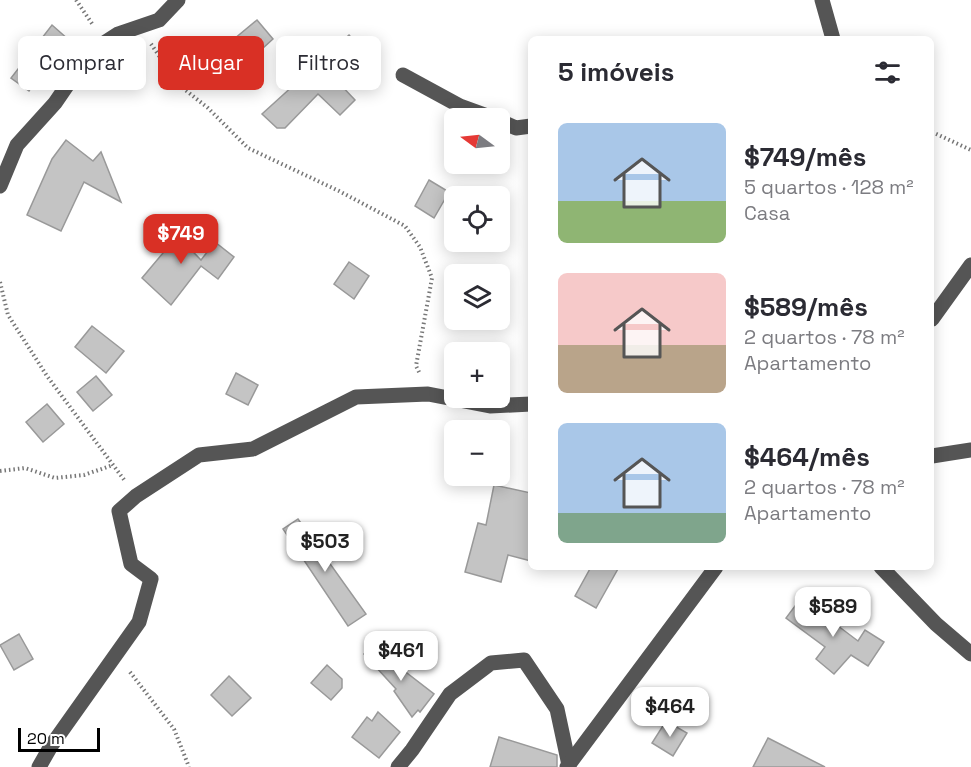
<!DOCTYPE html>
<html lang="pt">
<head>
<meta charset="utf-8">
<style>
	:root { --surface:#fff; --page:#f2f2f3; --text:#2b2b33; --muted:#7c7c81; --accent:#d93025 }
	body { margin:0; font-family:"Space Grotesk",sans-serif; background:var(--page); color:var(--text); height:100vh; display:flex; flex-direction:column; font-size:22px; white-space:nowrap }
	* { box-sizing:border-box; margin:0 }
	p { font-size:20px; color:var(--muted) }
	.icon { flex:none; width:33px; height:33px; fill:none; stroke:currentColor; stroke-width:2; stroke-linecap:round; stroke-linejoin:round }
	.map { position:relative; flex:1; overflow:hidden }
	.sheet { position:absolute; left:528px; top:36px; width:406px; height:534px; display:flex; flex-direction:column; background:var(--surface); border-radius:9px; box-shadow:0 3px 15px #0003 }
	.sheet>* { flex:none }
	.banner { position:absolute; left:18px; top:36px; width:420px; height:54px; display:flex; gap:12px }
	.needle { width:39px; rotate:285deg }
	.tools { position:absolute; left:444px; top:108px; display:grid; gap:12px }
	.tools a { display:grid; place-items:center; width:66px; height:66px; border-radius:9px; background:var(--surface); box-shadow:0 3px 15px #0003; font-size:30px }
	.scale { position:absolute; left:18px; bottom:15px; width:82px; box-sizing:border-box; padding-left:6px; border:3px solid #000; border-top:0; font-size:16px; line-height:21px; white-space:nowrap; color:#000; -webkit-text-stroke:4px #fff; paint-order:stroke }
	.price { position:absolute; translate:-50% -51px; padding:0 14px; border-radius:12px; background:#fff; color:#222; font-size:20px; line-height:39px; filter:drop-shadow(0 2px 3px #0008) }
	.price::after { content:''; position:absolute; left:50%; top:36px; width:18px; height:14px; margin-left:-9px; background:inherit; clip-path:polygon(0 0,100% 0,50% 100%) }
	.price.current { background:var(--accent); color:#fff }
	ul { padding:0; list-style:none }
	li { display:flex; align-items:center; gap:18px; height:150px; padding:0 30px }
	li span { display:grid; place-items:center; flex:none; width:168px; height:120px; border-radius:9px; color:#555 }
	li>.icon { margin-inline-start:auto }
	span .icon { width:72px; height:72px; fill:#fffc; stroke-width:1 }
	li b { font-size:26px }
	h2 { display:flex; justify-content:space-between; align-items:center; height:72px; padding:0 30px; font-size:26px }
	.pill { padding:0 21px; border-radius:9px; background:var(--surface); box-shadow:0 3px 15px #0003; font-size:21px; line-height:54px }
	.pill.current { background:var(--accent); color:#fff }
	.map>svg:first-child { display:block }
	.building { fill:#c4c4c4; stroke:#999; stroke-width:1.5 }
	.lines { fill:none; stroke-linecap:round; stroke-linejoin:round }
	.path { stroke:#777; stroke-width:4; stroke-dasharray:1.5 3; stroke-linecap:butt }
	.minor { stroke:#555; stroke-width:15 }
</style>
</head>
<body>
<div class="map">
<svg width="971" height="767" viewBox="0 0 971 767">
	<rect width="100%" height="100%" fill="#fff"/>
	<g class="building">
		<path d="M257,20L273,39L251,59L234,39Z"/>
		<path d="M52,25L69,40L52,61L49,58L29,91L11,78Z"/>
		<path d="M349,35L366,55L337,81L355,100L340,115L318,94L285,128H277L262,114Z"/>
		<path d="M66,140L93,161L101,152L121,202L84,182L61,231L27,215L52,159Z"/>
		<path d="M429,180L449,192L434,218L415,206Z"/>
		<path d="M167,225L201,260L215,242L234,257L218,279L201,266L171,305L142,278L163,253L151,241Z"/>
		<path d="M349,262L369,276L354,299L334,284Z"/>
		<path d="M92,326L124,351L106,373L75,347Z"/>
		<path d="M236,373L258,385L248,405L226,394Z"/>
		<path d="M96,376L112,395L93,411L77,392Z"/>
		<path d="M47,404L64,424L43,442L26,422Z"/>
		<path d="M494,485L531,493V561L508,555L501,582L465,572L478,523L486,525Z"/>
		<path d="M298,519L366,614L348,626L283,529Z"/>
		<path d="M591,567H619L596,608L575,596Z"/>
		<path d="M801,598L858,641L865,630L884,642L868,666L851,655L834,674L816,659L825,647L786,618Z"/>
		<path d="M19,634L33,659L14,670L0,645Z"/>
		<path d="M372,646L434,694L420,712L418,710L412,717L394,691L396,689L364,654Z"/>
		<path d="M327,665L342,679V688L331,700L311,683Z"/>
		<path d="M229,676L251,698L232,716L211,695Z"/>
		<path d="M378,712L400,732L379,758L352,737L367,717L372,721Z"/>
		<path d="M666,721L687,733L673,756L652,743Z"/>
		<path d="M499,737L557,755V767H490Z"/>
		<path d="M768,738L825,767H753Z"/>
	</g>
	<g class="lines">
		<g class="path">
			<path d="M76,0L93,25"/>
			<path d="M151,44L179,85L208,108L248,148L339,191L405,226L420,247L432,278L416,366L420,374"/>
			<path d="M932,132L971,150"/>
			<path d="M0,282L8,315L47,376L125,481"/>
			<path d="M0,471L25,468L55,478L84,475L113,465"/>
			<path d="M130,672L174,729L189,767"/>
		</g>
		<g class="minor">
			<path d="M822,0L833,39"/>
			<path d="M403,75L460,106L493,118"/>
			<path d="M500,121L516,128L531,126"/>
			<path d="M0,186L17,145L55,103L90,52L118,34L159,20L178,0"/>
			<path d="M932,319L971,265"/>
			<path d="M932,456L971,450"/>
			<path d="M881,567L936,624L971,654"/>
			<path d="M39,767L51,746L139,622L151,579L131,564L119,511L136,496L199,455L253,449L356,397L428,394L490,406L531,404"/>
			<path d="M398,767L412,750L450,694L491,663L524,660L557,709L569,765"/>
			<path d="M567,767L716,567"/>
		</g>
	</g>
</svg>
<div class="tools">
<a><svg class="needle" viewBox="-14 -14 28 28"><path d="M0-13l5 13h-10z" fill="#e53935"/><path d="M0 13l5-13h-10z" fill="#7c7c81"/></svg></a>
<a><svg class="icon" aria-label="locate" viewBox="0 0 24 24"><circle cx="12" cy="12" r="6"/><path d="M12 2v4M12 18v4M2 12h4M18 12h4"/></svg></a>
<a><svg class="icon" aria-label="layers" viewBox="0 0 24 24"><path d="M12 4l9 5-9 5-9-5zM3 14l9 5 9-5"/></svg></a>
<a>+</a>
<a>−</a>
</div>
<div class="scale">20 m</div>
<b class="price current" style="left:181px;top:265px">$749</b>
<b class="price" style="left:325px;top:573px">$503</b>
<b class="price" style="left:833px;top:638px">$589</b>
<b class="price" style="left:401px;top:682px">$461</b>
<b class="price" style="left:670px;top:738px">$464</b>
<div class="banner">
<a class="pill">Comprar</a>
<a class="pill current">Alugar</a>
<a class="pill">Filtros</a>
</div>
<section class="sheet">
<h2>5 imóveis<svg class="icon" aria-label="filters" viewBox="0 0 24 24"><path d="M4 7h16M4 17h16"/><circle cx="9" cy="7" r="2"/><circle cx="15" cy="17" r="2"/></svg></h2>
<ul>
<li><span style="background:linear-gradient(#a9c7e8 65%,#8fb573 0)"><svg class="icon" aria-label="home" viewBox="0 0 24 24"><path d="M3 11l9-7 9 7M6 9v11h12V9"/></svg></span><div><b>$749/mês</b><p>5 quartos · 128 m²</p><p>Casa</p></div></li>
<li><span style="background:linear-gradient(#f6c9c9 60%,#b9a48a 0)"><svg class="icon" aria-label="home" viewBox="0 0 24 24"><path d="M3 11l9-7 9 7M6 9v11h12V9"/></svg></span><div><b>$589/mês</b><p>2 quartos · 78 m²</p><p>Apartamento</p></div></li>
<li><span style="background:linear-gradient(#a9c7e8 75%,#7fa58c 0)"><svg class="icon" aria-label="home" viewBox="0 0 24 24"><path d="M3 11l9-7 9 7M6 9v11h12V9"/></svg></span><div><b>$464/mês</b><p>2 quartos · 78 m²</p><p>Apartamento</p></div></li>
</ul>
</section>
</div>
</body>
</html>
